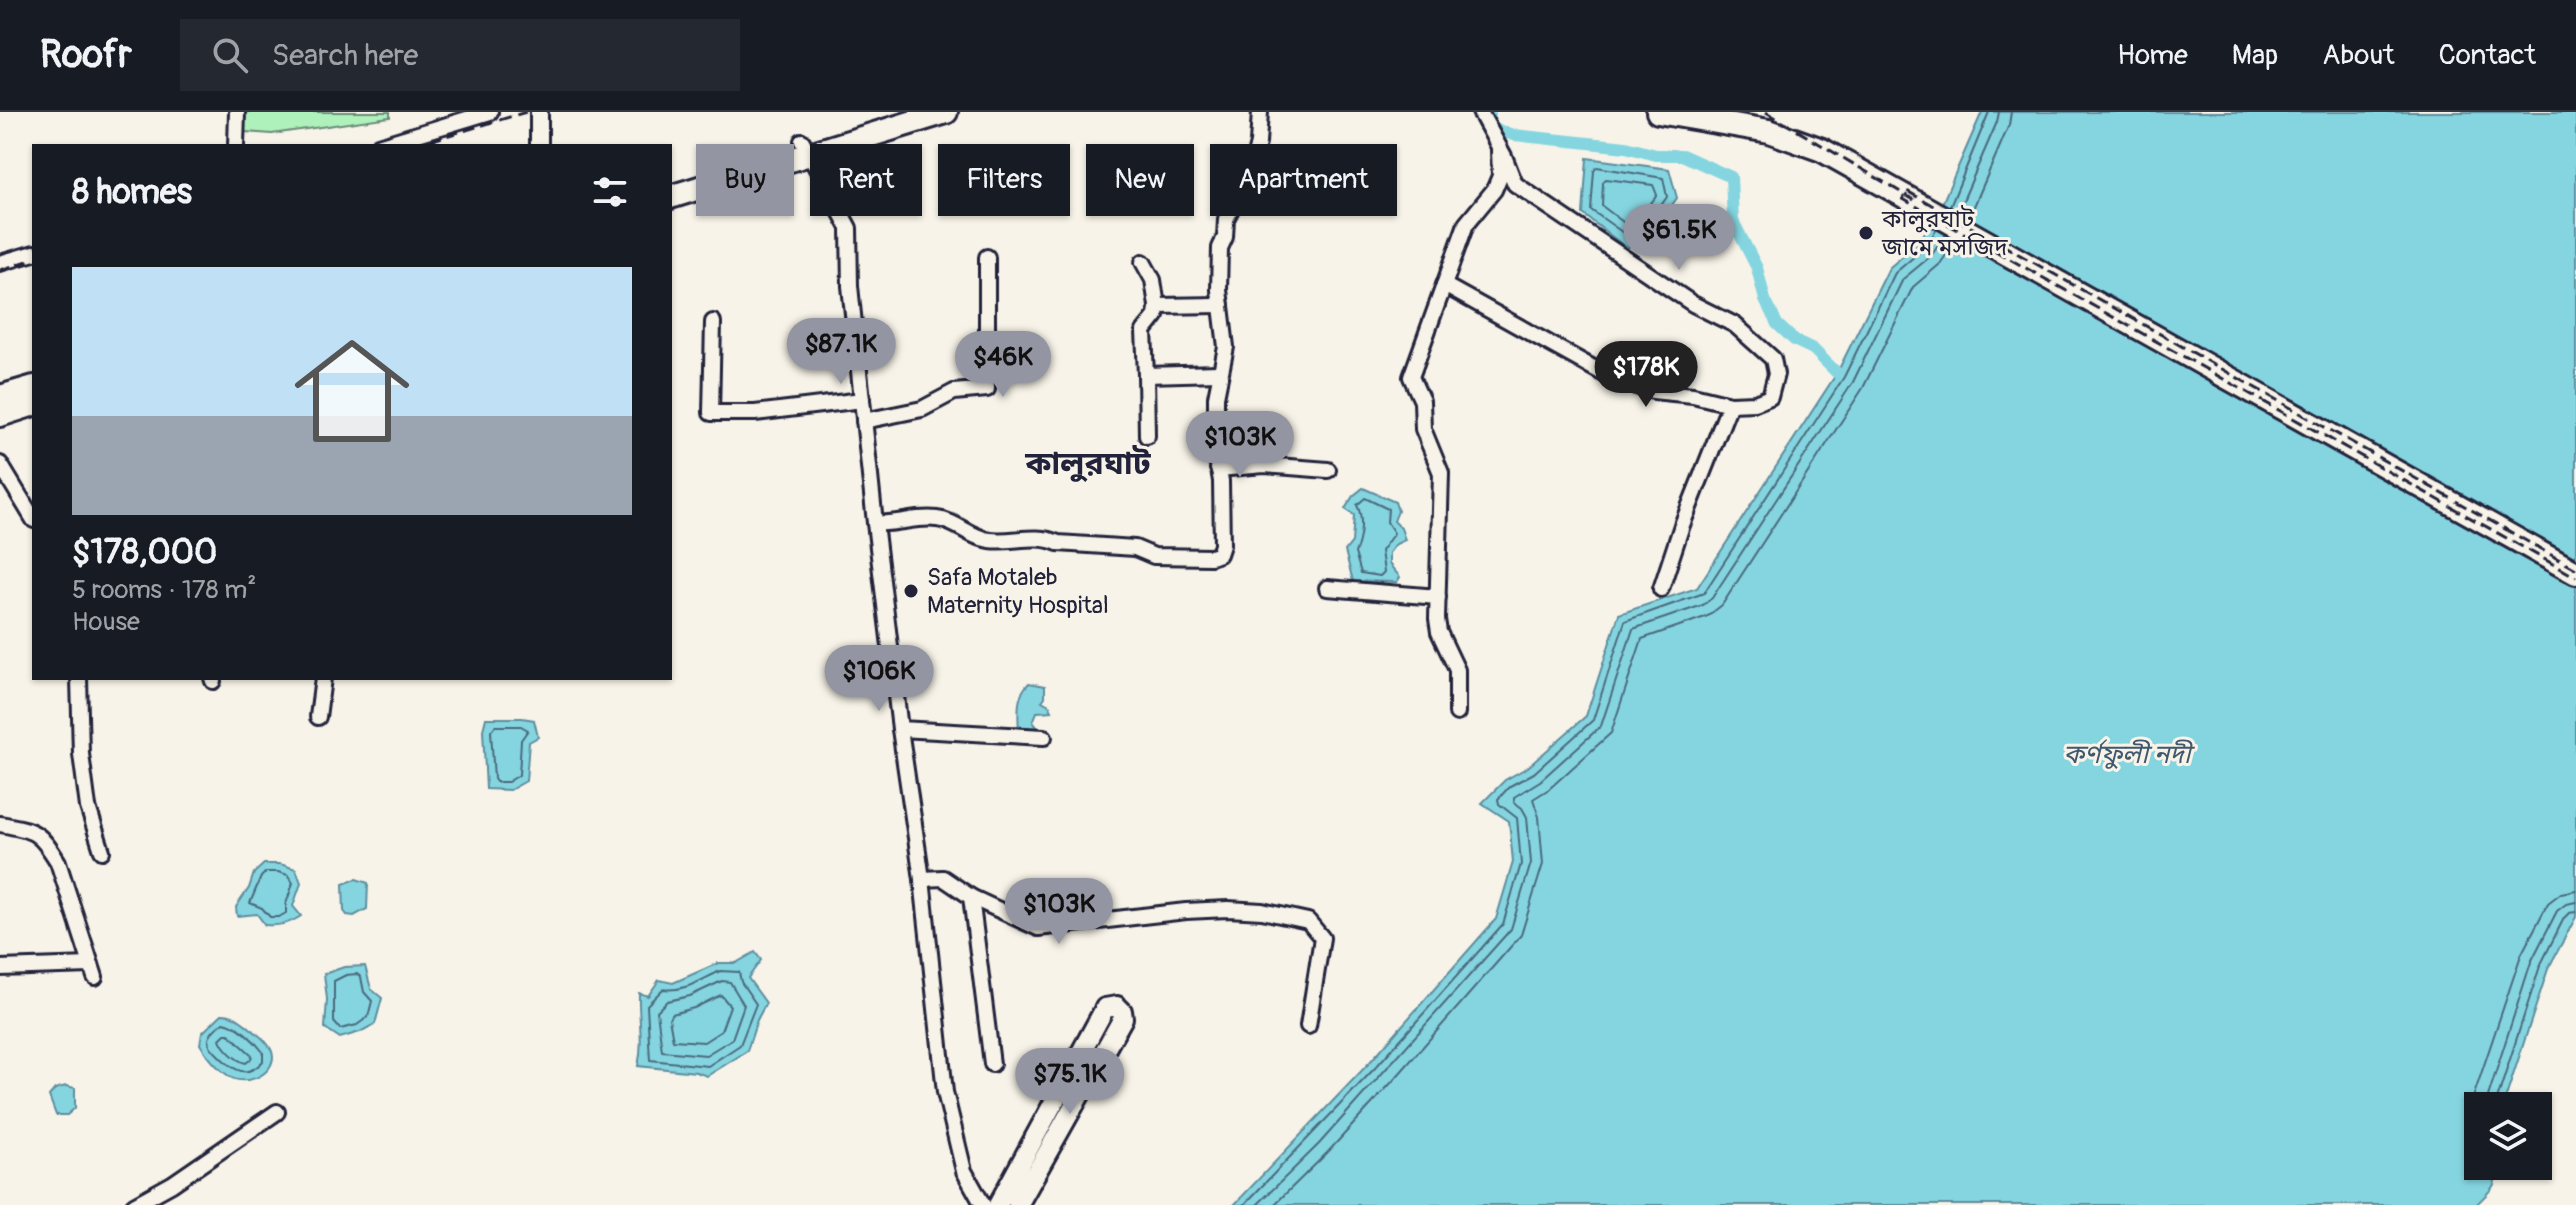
<!DOCTYPE html>
<html lang="en">
<head>
<meta charset="utf-8">
<style>
	:root { --surface:#171b24; --page:#242831; --text:#f1f3f6; --muted:#9ea1a6; --line:#363941; --accent:#9495a2 }
	body { margin:0; font-family:Pangolin,"Noto Sans Bengali",sans-serif; background:var(--page); color:var(--text); height:100vh; display:flex; flex-direction:column; font-size:30px; white-space:nowrap }
	* { box-sizing:border-box; margin:0 }
	p { font-size:26px; color:var(--muted) }
	.icon { flex:none; width:44px; height:44px; fill:none; stroke:currentColor; stroke-width:2; stroke-linecap:round; stroke-linejoin:round }
	.map { position:relative; flex:1; overflow:hidden }
	.side { position:absolute; left:32px; top:32px; width:640px; height:536px; display:flex; flex-direction:column; background:var(--surface); border-radius:0px; box-shadow:0 2px 6px #0004 }
	.side>* { flex:none }
	.top-card { position:absolute; left:696px; top:32px; width:760px; height:72px; display:flex; gap:16px }
	.tools { position:absolute; left:2464px; top:980px; display:grid; gap:16px }
	.tools a { display:grid; place-items:center; width:88px; height:88px; border-radius:0px; background:var(--surface); box-shadow:0 2px 6px #0004; font-size:40px }
	.price { position:absolute; translate:-50% -68px; padding:0 18px; border-radius:28px; background:var(--accent); color:#111; font-size:26px; line-height:52px; filter:drop-shadow(0 2px 4px #0008) }
	.price::after { content:''; position:absolute; left:50%; top:48px; width:24px; height:18px; margin-left:-12px; background:inherit; clip-path:polygon(0 0,100% 0,50% 100%) }
	.price.current { background:#222; color:#fff }
	ul { padding:0; list-style:none }
	li { display:grid; align-content:center; gap:16px; height:424px; padding:0 40px }
	li+li { border-top:2px solid var(--line) }
	li span { display:grid; place-items:center; height:248px; border-radius:0px; color:#555 }
	li>.icon { margin-inline-start:auto }
	span .icon { width:144px; height:144px; fill:#fffc; stroke-width:1 }
	li b { font-size:34px }
	h2 { display:flex; justify-content:space-between; align-items:center; height:96px; padding:0 40px; font-size:34px }
	.pill { padding:0 28px; border-radius:0px; background:var(--surface); box-shadow:0 2px 6px #0004; font-size:28px; line-height:72px }
	.pill.current { background:var(--accent); color:#111 }
	header { display:flex; align-items:center; gap:48px; box-sizing:border-box; height:112px; padding:0 40px; background:var(--surface); border-bottom:2px solid var(--line) }
	header strong { font-size:38px }
	nav { display:flex; gap:44px; margin-inline-start:auto; font-size:28px }
	.search { width:560px; height:72px; background:var(--page); display:flex; align-items:center; gap:20px; box-sizing:border-box; padding:0 28px; border-radius:0px; color:var(--muted); font-size:30px }
	.map>svg:first-child { display:block }
	.green { fill:#aff1ba; stroke:#688a7a; stroke-width:2 }
	.water { fill:#85d5e0; stroke:#5d8d9e; stroke-width:2 }
	.lines { fill:none; stroke-linecap:round; stroke-linejoin:round }
	.shore { stroke:#4a6a7d; stroke-width:2 }
	.canal { stroke:#85d5e0; stroke-width:12 }
	.minor-casing { stroke:#22223b; stroke-width:20 }
	.tertiary-casing { stroke:#22223b; stroke-width:22 }
	.secondary-casing { stroke:#22223b; stroke-width:24 }
	.trunk-casing { stroke:#22223b; stroke-width:28 }
	.minor { stroke:#f7f3e8; stroke-width:14 }
	.tertiary { stroke:#f7f3e8; stroke-width:16 }
	.secondary { stroke:#f7f3e8; stroke-width:18 }
	.trunk { stroke:#f7f3e8; stroke-width:22 }
	.rail { stroke:#22223b; stroke-width:3; stroke-dasharray:12 6; stroke-linecap:butt }
	.poi-dot { fill:#22223b; stroke:#f7f3e8; stroke-width:3 }
	.labels { text-anchor:middle; stroke-width:6; stroke-linejoin:round; paint-order:stroke }
	.poi-label { font-size:24px; fill:#22223b; stroke:#f7f3e8; text-anchor:start }
	.water-label { font-size:26px; font-style:italic; fill:#40586d; stroke:#f7f3e8 }
	.district-label { font-size:32px; font-weight:bold; fill:#22223b; stroke:#f7f3e8 }
</style>
</head>
<body>
<header>
<strong>Roofr</strong>
<div class="search"><svg class="icon" aria-label="search" viewBox="0 0 24 24"><circle cx="10" cy="10" r="6"/><path d="M15 15l6 6"/></svg>Search here</div>
<nav><a>Home</a><a>Map</a><a>About</a><a>Contact</a></nav>
</header>
<div class="map">
<svg width="2576" height="1093" viewBox="0 0 2576 1093">
	<rect width="100%" height="100%" fill="#f7f3e8"/>
	<filter id="ink" filterUnits="userSpaceOnUse"><feTurbulence type="fractalNoise" baseFrequency=".0125" numOctaves="2"/><feDisplacementMap in="SourceGraphic" scale="16" xChannelSelector="R" yChannelSelector="G"/><feConvolveMatrix kernelMatrix="1 2 1 2 8 2 1 2 1" color-interpolation-filters="sRGB"/></filter>
	<g filter="url(#ink)">
		<path class="green" d="M243,0H390V5L272,22L245,20Z"/>
		<g class="water">
			<path d="M1982,0H2576V805L2548,857L2503,994H2478V1054H2494C2500,1074 2489,1079 2476,1093H1234L1370,950L1496,807L1513,750L1509,709L1482,691L1505,668L1528,655L1586,604L1619,502L1697,476L1837,261L1889,156L1917,132L1938,101Z"/>
			<path d="M1587,46L1669,57L1677,86L1653,119L1627,136L1583,102Z"/>
			<path d="M1228,303L1248,304L1256,310L1254,343L1229,346L1224,308Z"/>
			<path d="M1363,376L1395,390L1398,399L1394,409L1401,416L1405,428L1396,432L1389,441V452L1400,465L1397,470L1353,469L1345,439L1352,430L1354,403L1345,397L1353,384Z"/>
			<path d="M1029,571L1045,574V585L1042,589L1049,593L1052,599L1037,600L1033,610L1043,622L1019,619C1018,602 1016,583 1029,571Z"/>
			<path d="M486,606H522L534,608L538,625L529,630L526,669L510,678L486,677L483,618Z"/>
			<path d="M264,752H280L296,757L301,771L293,794L301,804C289,812 279,814 265,813L257,802L237,804L236,795L249,776L254,761Z"/>
			<path d="M356,767L368,771L367,797L354,804L347,803L344,799L343,772Z"/>
			<path d="M755,840L761,848L748,866L766,891L757,908L747,939L707,964L696,960L638,954C644,929 638,906 639,881L648,884L659,868L673,871L718,851H736Z"/>
			<path d="M365,854L371,877L382,886L375,912L360,920L340,926L325,916L327,887L324,862L344,855Z"/>
			<path d="M222,902C234,902 240,908 249,915C257,922 272,932 273,944C273,964 245,974 230,965C218,957 207,944 200,932L202,921Z"/>
			<path d="M66,974L75,976V996L67,1003H56L49,984L55,977Z"/>
		</g>
		<g class="lines">
			<g class="shore">
				<path d="M1597,55L1663,66L1667,85L1647,113L1629,125L1591,98L1594,59Z"/>
				<path d="M1606,67L1653,73L1657,83L1640,106L1627,113L1602,94L1603,70Z"/>
				<path d="M1950,95L1989,0"/>
				<path d="M1958,100L1997,10L1999,0"/>
				<path d="M1969,106L2009,13L2011,0"/>
				<path d="M1365,386L1388,397L1387,410L1394,421L1381,439L1384,460L1380,464L1361,461L1355,441C1361,427 1364,407 1357,393Z"/>
				<path d="M495,614H521L528,618L521,628L519,663L508,670H496L494,667L491,619Z"/>
				<path d="M266,760H278L288,763L293,771L286,792V801L279,805H270L262,796L250,791L261,765Z"/>
				<path d="M720,859L739,860L741,870L756,892L740,933L708,954L650,948L647,893L663,877C684,880 701,868 720,859Z"/>
				<path d="M357,862L361,865L364,880L372,889L368,905L357,913L340,917L334,910V869L346,863Z"/>
				<path d="M722,869L730,870L744,893L732,927L706,943L662,939L657,899L667,889L690,884Z"/>
				<path d="M721,883L730,894L721,919L704,930L673,928L669,906L672,902L694,896Z"/>
				<path d="M224,910C239,913 254,928 263,940V949C247,967 235,959 220,945C217,941 209,936 209,930C208,922 218,914 224,910Z"/>
				<path d="M225,922H229L252,943L251,947L246,951C236,949 223,936 220,927Z"/>
				<path d="M2485,994L2531,850L2557,799L2566,792L2576,790"/>
				<path d="M2495,994L2540,854L2564,806L2569,801L2576,800"/>
				<path d="M2478,1009L2474,996V983L2521,843L2548,791L2561,781L2576,778"/>
				<path d="M1244,1093L1376,955L1503,812L1521,752L1517,706L1499,692L1498,687L1510,674L1534,661L1593,608L1625,509L1704,481L1844,265L1895,161L1923,137L1937,117"/>
				<path d="M1257,1093L1319,1032L1511,817L1531,751L1527,705L1522,696L1514,690V685L1540,669L1601,614L1633,517L1703,493L1712,486L1853,270L1903,167L1931,144L1946,122"/>
				<path d="M1274,1093L1327,1041L1392,970L1521,823L1543,752L1539,705L1533,687L1549,677L1611,621L1642,527L1708,504L1722,493L1863,276L1913,175L1940,152L1956,128"/>
			</g>
			<path class="canal" d="M1490,0L1489,9L1494,17L1514,23L1626,35L1656,43H1682L1731,65L1733,109L1757,156L1765,188L1777,212L1794,228L1813,237L1837,261"/>
			<g class="minor-casing">
				<g id="minor">
					<path d="M1480,0L1504,44L1515,72L1693,192L1735,213L1773,247L1776,262L1770,285L1755,291L1730,292"/>
					<path d="M802,29L849,116L850,174L875,411C896,413 916,404 937,407C957,409 970,426 990,428C1013,431 1035,421 1058,431L1135,436L1154,444L1211,445L1219,442L1222,433L1221,369L1216,340V285L1226,235L1219,178L1220,136L1225,125L1226,107L1252,56L1258,31L1260,0"/>
					<path d="M236,34L237,0"/>
					<path d="M378,34L490,0"/>
					<path d="M1143,150L1153,168L1157,194"/>
					<path d="M0,151L34,141"/>
					<path d="M1444,173L1615,268L1653,279L1693,283L1730,292L1682,413L1661,477"/>
					<path d="M713,210L711,301H755L862,288"/>
					<path d="M1219,261L1146,263L1144,219L1156,204L1157,194L1221,193"/>
					<path d="M1146,263L1147,324"/>
					<path d="M864,309L922,297L954,280L987,277V145"/>
					<path d="M0,352L34,408"/>
					<path d="M1218,357L1264,353L1328,358"/>
					<path d="M875,411L900,617L1044,625"/>
					<path d="M1327,476L1438,485"/>
					<path d="M79,566L81,642L88,695L102,739"/>
					<path d="M212,566L213,569"/>
					<path d="M1457,601V558L1439,520L1437,507L1441,361L1423,317L1422,289L1411,265L1466,112L1494,78L1500,64L1499,38"/>
					<path d="M318,605L323,566"/>
					<path d="M900,617L922,767L943,766L971,785L1038,816L1186,799L1228,797L1262,799L1308,809L1322,826L1308,914"/>
					<path d="M0,712C35,718 40,720 58,750L95,865"/>
					<path d="M922,767L945,980L964,1059L983,1093"/>
					<path d="M971,785L992,952"/>
					<path d="M0,856L91,853"/>
					<path d="M134,1093L172,1072L277,1000"/>
				</g>
			</g>
			<g class="tertiary-casing">
				<path id="tertiary" d="M539,34V0"/>
			</g>
			<g class="secondary-casing">
				<path id="secondary" d="M998,1093L1105,896L1117,894L1122,899L1123,906L1018,1093"/>
			</g>
			<g class="trunk-casing">
				<g id="trunk">
					<path d="M1658,0L1769,19L1822,38L2576,461"/>
					<path d="M670,85L946,0"/>
					<path d="M0,285L34,275"/>
					<path d="M0,303L34,292"/>
				</g>
			</g>
			<use href="#minor" class="minor"/>
			<use href="#tertiary" class="tertiary"/>
			<use href="#secondary" class="secondary"/>
			<use href="#trunk" class="trunk"/>
			<g class="rail">
				<path d="M1766,0L1914,88"/>
				<path d="M413,34L526,0"/>
				<path d="M0,158L34,147"/>
				<path d="M2576,457L1907,79L1903,87L2576,465"/>
			</g>
		</g>
	</g>
	<g class="poi-dot">
		<circle cx="1866" cy="121" r="8"/>
		<circle cx="911" cy="479" r="8"/>
	</g>
	<g class="labels">
		<g class="poi-label">
			<text x="1882" y="115">কালুরঘাট<tspan x="1882" dy="28">জামে মসজিদ</tspan></text>
			<text x="927" y="473">Safa Motaleb<tspan x="927" dy="28">Maternity Hospital</tspan></text>
		</g>
		<g class="water-label">
			<text x="2127" y="651">কর্ণফুলী নদী</text>
		</g>
		<g class="district-label">
			<text x="1088" y="362">কালুরঘাট</text>
		</g>
	</g>
</svg>
<div class="tools">
<a><svg class="icon" aria-label="layers" viewBox="0 0 24 24"><path d="M12 4l9 5-9 5-9-5zM3 14l9 5 9-5"/></svg></a>
</div>
<b class="price" style="left:1679px;top:160px">$61.5K</b>
<b class="price" style="left:841px;top:274px">$87.1K</b>
<b class="price" style="left:1003px;top:287px">$46K</b>
<b class="price current" style="left:1646px;top:297px">$178K</b>
<b class="price" style="left:1240px;top:367px">$103K</b>
<b class="price" style="left:879px;top:601px">$106K</b>
<b class="price" style="left:1059px;top:834px">$103K</b>
<b class="price" style="left:1070px;top:1004px">$75.1K</b>
<div class="top-card">
<a class="pill current">Buy</a>
<a class="pill">Rent</a>
<a class="pill">Filters</a>
<a class="pill">New</a>
<a class="pill">Apartment</a>
</div>
<section class="side">
<h2>8 homes<svg class="icon" aria-label="filters" viewBox="0 0 24 24"><path d="M4 7h16M4 17h16"/><circle cx="9" cy="7" r="2"/><circle cx="15" cy="17" r="2"/></svg></h2>
<ul>
<li><span style="background:linear-gradient(#bfe0f5 60%,#9aa5b1 0)"><svg class="icon" aria-label="home" viewBox="0 0 24 24"><path d="M3 11l9-7 9 7M6 9v11h12V9"/></svg></span><div><b>$178,000</b><p>5 rooms · 178 m²</p><p>House</p></div></li>
</ul>
</section>
</div>
</body>
</html>
